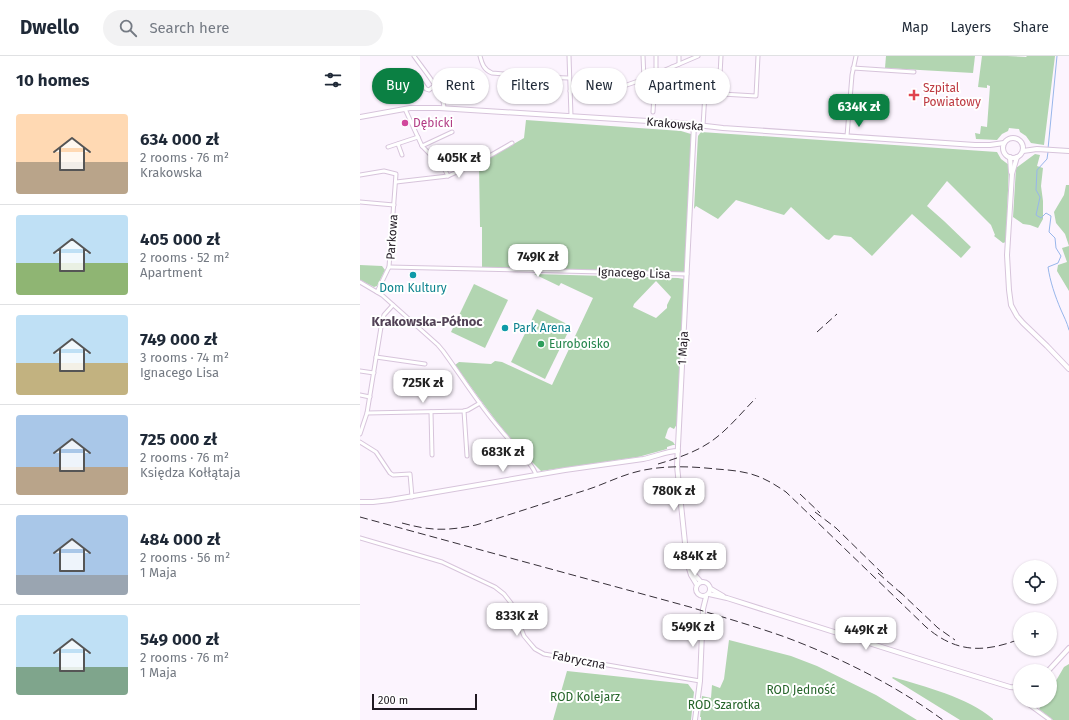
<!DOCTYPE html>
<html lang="en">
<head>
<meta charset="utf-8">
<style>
	:root { --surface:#fff; --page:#f2f2f3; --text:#1f2937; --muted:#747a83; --line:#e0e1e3; --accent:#0b8043 }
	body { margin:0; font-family:"Fira Sans",sans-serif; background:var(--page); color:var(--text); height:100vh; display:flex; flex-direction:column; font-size:15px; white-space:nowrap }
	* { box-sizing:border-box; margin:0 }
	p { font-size:13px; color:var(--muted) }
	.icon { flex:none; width:22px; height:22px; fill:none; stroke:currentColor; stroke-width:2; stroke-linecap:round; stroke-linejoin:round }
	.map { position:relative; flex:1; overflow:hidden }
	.side { display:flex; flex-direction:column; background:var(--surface); width:360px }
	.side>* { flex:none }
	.guide { position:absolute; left:12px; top:12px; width:380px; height:36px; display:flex; gap:8px }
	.fabs { position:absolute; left:653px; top:504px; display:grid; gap:8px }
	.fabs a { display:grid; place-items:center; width:44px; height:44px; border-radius:50%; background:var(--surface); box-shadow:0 1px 3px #0004; font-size:20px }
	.scale { position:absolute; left:12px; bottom:10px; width:105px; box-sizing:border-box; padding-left:4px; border:2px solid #201922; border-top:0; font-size:11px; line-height:14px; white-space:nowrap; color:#201922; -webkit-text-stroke:3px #fff; paint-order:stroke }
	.price { position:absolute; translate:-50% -34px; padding:0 9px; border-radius:8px; background:#fff; color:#222; font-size:13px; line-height:26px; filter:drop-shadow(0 1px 2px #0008) }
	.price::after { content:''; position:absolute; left:50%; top:24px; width:12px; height:9px; margin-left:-6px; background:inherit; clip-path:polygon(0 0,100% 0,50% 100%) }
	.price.selected { background:var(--accent); color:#fff }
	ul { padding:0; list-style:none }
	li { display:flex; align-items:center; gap:12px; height:100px; padding:0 16px }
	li+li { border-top:1px solid var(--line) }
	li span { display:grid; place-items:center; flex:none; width:112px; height:80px; border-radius:4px; color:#555 }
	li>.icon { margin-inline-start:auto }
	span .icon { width:48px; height:48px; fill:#fffc; stroke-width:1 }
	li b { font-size:17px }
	h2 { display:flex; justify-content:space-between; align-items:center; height:48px; padding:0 16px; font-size:17px }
	.tag { padding:0 14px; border-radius:18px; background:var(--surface); box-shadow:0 1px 3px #0004; font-size:14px; line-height:36px }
	.tag.selected { background:var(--accent); color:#fff }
	header { display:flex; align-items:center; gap:24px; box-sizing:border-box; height:56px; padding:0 20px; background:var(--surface); border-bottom:1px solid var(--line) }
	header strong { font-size:19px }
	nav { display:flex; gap:22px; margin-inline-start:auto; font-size:14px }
	.search { width:280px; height:36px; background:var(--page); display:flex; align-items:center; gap:10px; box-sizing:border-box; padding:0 14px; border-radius:22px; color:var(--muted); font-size:15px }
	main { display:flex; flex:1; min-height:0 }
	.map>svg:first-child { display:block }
	.green { fill:#b2d5b1; fill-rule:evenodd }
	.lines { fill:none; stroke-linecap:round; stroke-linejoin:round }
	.stream { stroke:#98b6eb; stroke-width:1 }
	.street-casing { stroke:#d7c4db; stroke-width:5 }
	.secondary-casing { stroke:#d7c4db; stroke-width:6 }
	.street { stroke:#fff; stroke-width:3 }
	.secondary { stroke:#fff; stroke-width:4 }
	.rail { stroke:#373039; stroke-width:1; stroke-dasharray:8 4; stroke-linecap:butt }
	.health-dot { fill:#e0444e; stroke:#fff; stroke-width:1.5 }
	.hotel-dot { fill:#d1479c; stroke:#fff; stroke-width:1.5 }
	.culture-dot { fill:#0f9aa8; stroke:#fff; stroke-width:1.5 }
	.leisure-dot { fill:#2e9e5b; stroke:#fff; stroke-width:1.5 }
	.labels { text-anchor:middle; stroke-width:4; stroke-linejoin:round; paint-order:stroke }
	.health-label { font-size:12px; fill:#be3a42; stroke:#fff; text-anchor:start }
	.hotel-label { font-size:12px; fill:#b23c85; stroke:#fff; text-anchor:start }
	.street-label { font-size:12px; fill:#201922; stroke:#fff }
	.culture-label { font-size:12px; fill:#0d838f; stroke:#fff }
	.leisure-label { font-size:12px; fill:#27864d; stroke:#fff; text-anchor:start }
	.park-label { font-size:12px; fill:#256429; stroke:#fff }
	.neighbourhood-label { font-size:13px; font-weight:bold; fill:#524256; stroke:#fff }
</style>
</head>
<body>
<header>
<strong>Dwello</strong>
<div class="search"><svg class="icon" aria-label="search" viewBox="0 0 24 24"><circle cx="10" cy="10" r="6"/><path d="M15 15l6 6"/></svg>Search here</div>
<nav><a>Map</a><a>Layers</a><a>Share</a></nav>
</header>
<main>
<section class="side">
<h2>10 homes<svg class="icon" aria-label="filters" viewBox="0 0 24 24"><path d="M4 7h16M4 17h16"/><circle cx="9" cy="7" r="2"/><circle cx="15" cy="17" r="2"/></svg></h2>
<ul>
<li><span style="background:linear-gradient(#ffd9b3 60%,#b9a48a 0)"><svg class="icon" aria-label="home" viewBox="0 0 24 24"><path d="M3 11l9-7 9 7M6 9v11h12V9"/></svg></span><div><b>634 000 zł</b><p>2 rooms · 76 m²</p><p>Krakowska</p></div></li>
<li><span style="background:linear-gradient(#bfe0f5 60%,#8fb573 0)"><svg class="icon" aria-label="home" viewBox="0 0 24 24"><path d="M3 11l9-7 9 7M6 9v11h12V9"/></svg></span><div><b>405 000 zł</b><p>2 rooms · 52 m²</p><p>Apartment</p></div></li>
<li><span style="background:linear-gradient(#bfe0f5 60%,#c2b280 0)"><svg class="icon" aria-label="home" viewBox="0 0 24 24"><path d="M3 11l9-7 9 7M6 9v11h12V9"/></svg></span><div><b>749 000 zł</b><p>3 rooms · 74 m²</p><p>Ignacego Lisa</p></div></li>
<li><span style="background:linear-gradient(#a9c7e8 65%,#b9a48a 0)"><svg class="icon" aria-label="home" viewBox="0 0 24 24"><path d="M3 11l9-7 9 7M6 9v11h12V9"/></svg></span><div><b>725 000 zł</b><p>2 rooms · 76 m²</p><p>Księdza Kołłątaja</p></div></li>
<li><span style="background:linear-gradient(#a9c7e8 75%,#9aa5b1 0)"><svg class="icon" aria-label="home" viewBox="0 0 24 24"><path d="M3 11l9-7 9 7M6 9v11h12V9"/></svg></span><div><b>484 000 zł</b><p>2 rooms · 56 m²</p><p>1 Maja</p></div></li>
<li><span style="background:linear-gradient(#bfe0f5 65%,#7fa58c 0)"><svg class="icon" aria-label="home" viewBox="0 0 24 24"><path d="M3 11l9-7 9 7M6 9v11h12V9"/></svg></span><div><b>549 000 zł</b><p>2 rooms · 76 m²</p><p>1 Maja</p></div></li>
</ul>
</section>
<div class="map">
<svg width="709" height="664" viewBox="0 0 709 664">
	<rect width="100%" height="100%" fill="#fcf4fe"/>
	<g class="green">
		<path d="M526,0H615L613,17L525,12Z"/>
		<path d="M622,0H647L666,1L667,0H695L684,89L671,87L666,80L660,76L659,73L649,72L648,75L642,78L637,84L616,83L615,77L620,78L621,70L627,71L630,30L627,29V32L618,31Z"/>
		<path d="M166,64L321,75L331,78L325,215L324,217L122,212V171H120L119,108L164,82Z"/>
		<path d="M341,76L637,96L641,103L649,109L646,186L643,187L634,180L635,179L631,169L587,125L567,150L584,165L611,191L601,202L552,158L512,200L491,181L474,179L469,184L466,183L431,151L424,159L376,144L358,163L336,150L334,153L338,80Z"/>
		<path d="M675,98L680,99L677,110L683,112L681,130L683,145V163L678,172L670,169L663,168L653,161L656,112Z"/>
		<path d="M706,129H709V235L697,215L698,209L707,206L702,192L709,190L705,178L696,167L694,156L704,139Z"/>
		<path d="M0,209L22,210L25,214L17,230L14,231L0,224Z"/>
		<path d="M174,218L318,222L324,223L317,368L314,373L310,371L308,373L305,382L313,386L315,389H313L307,391V393L278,401L181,415C147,383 122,346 95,309L99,306L131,308L135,305L142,306L192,329L233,242L201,227L199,230ZM296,225L311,241L307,249V252L296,262L273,251L274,248Z"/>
		<path d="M114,228L148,244L125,292L91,276Z"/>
		<path d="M177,253L211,270L185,323L151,306Z"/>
		<path d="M369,584L431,600L457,610L516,639L557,664H341V661H340L342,640L351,642L352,629L360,632L364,623Z"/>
		<path d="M709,608V664H693L679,653L684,645H690V635L704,611Z"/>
		<path d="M207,615L328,628L334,636L331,664H193Z"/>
		<path d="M533,621C566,631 607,641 633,663V664H600L532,622Z"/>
	</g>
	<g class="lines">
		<g class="stream">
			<path d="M688,93L697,0"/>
			<path d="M688,96L687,103L677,114L676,134L680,141L676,159L681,162L686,157L691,160L689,176L695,182L696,192L701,200L698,207L688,211C690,225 695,240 701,254C704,261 707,266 709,274"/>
		</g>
		<g class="street-casing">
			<g id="street">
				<path d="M54,0C63,13 84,37 84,52"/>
				<path d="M120,0C122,8 124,14 132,17L179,21L209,22"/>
				<path d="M209,0L211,60"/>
				<path d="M283,0L284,23"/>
				<path d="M296,0V18"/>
				<path d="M319,0V8"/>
				<path d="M493,12L554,16"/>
				<path d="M300,16L303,21L311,22L312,21V11"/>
				<path d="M55,17L66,33L69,34L74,30"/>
				<path d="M292,19C295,31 294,44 293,56"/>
				<path d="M360,19L361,0"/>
				<path d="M210,35L239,37L261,31L284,23L338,0"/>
				<path d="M45,53L62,90L85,114L88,120"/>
				<path d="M343,70L345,37L396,40L398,0"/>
				<path d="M487,80L492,19L496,0"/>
				<path d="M38,88L42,99"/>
				<path d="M62,90L92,76"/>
				<path d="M28,91L58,81"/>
				<path d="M0,119L24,115L36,118L29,211L17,236"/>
				<path d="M36,126L88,120L119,106L152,87"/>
				<path d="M0,146L34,149"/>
				<path d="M29,211L327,218"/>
				<path d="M0,226L22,239L78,289L83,295C102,321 119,349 140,373C149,385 173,407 176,419"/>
				<path d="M16,301L65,308"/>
				<path d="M0,315L14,317"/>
				<path d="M0,339L10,341"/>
				<path d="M104,355L107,400"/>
				<path d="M71,356L72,399"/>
				<path d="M7,357L104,355L108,354L120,347"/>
				<path d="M0,378L7,357L22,265L24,259L33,249"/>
				<path d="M0,386L16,396L30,417L33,419L50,418L52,441"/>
				<path d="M0,482L82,506L135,531L144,538L151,547L164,580L169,586L175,593L184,598L340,625"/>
				<path d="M669,645L668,648L690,664"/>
			</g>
		</g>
		<g class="secondary-casing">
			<g id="secondary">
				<path d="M0,61L50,52H79L320,67L363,72L615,89H630L644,87"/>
				<path d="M334,69L317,410L327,506L331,519L337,529"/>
				<circle cx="653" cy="92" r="10"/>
				<path d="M663,95L677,93L709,95"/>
				<path d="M650,101L651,116"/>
				<path d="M657,101L652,118L647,199L649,234L651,249L657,260L663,267L687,290L709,313"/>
				<path d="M0,446H13L30,444L205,414L283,403C295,401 306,395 318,395"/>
				<path d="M332,516L341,526"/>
				<circle cx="343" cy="533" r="7"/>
				<path d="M351,533L363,540"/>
				<path d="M349,538L367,542L572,607L650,631L660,632"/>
				<path d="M688,615L709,592"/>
				<path d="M335,664L340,625L343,553L346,541"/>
			</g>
		</g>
		<use href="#street" class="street"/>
		<use href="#secondary" class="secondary"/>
		<g class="rail">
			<path d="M457,276L477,258"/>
			<path d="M298,408C318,402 340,395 357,381C371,370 383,355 396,342"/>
			<path d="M440,438L460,457"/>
			<path d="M455,456L476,472L524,519"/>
			<path d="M0,461L330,551C362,561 394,570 425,581C481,602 535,629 583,664"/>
			<path d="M42,467C71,475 87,475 116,469C152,458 188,446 223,435C240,430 255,422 272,417C299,409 328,410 356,413C369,414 384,415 397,420C408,424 417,430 426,436L566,571C596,597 624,597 660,583"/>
			<path d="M518,517L542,538"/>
			<path d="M539,535L578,572L595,584"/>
		</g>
	</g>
	<path class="health-dot" d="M552 33h4v4h4v4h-4v4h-4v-4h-4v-4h4z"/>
	<circle class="hotel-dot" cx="45" cy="67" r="4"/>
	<g class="culture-dot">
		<circle cx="53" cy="219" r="4"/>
		<circle cx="145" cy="272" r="4"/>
	</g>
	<circle class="leisure-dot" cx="181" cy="288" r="4"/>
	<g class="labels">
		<g class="health-label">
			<text x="563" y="36">Szpital<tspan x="563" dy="14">Powiatowy</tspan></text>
		</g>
		<g class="hotel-label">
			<text x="53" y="71">Dębicki</text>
		</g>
		<g class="street-label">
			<text transform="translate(315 68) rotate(5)" y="4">Krakowska</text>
			<text transform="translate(32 181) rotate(-86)" y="4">Parkowa</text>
			<text transform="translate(274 217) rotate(2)" y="4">Ignacego Lisa</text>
			<text transform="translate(323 292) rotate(-87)" y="4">1 Maja</text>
			<text transform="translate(219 604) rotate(11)" y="4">Fabryczna</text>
		</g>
		<g class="culture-label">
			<text x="53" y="236">Dom Kultury</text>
			<text x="153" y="276" text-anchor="start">Park Arena</text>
		</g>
		<g class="leisure-label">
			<text x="189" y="292">Euroboisko</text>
		</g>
		<g class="park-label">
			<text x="441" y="638">ROD Jedność</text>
			<text x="225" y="645">ROD Kolejarz</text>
			<text x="364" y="653">ROD Szarotka</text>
		</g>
		<g class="neighbourhood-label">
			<text x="67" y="270">Krakowska-Północ</text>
		</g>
	</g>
</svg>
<div class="fabs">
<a><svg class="icon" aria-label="locate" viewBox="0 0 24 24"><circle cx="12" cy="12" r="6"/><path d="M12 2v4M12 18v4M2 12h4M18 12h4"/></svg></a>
<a>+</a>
<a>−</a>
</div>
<div class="scale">200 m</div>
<b class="price selected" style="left:499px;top:72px">634K zł</b>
<b class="price" style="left:99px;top:123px">405K zł</b>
<b class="price" style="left:178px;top:222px">749K zł</b>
<b class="price" style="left:63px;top:348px">725K zł</b>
<b class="price" style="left:143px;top:417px">683K zł</b>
<b class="price" style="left:314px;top:456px">780K zł</b>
<b class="price" style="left:335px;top:521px">484K zł</b>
<b class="price" style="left:157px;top:581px">833K zł</b>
<b class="price" style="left:333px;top:592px">549K zł</b>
<b class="price" style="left:506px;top:595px">449K zł</b>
<div class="guide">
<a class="tag selected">Buy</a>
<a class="tag">Rent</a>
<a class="tag">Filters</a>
<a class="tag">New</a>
<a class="tag">Apartment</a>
</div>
</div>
</main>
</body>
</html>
